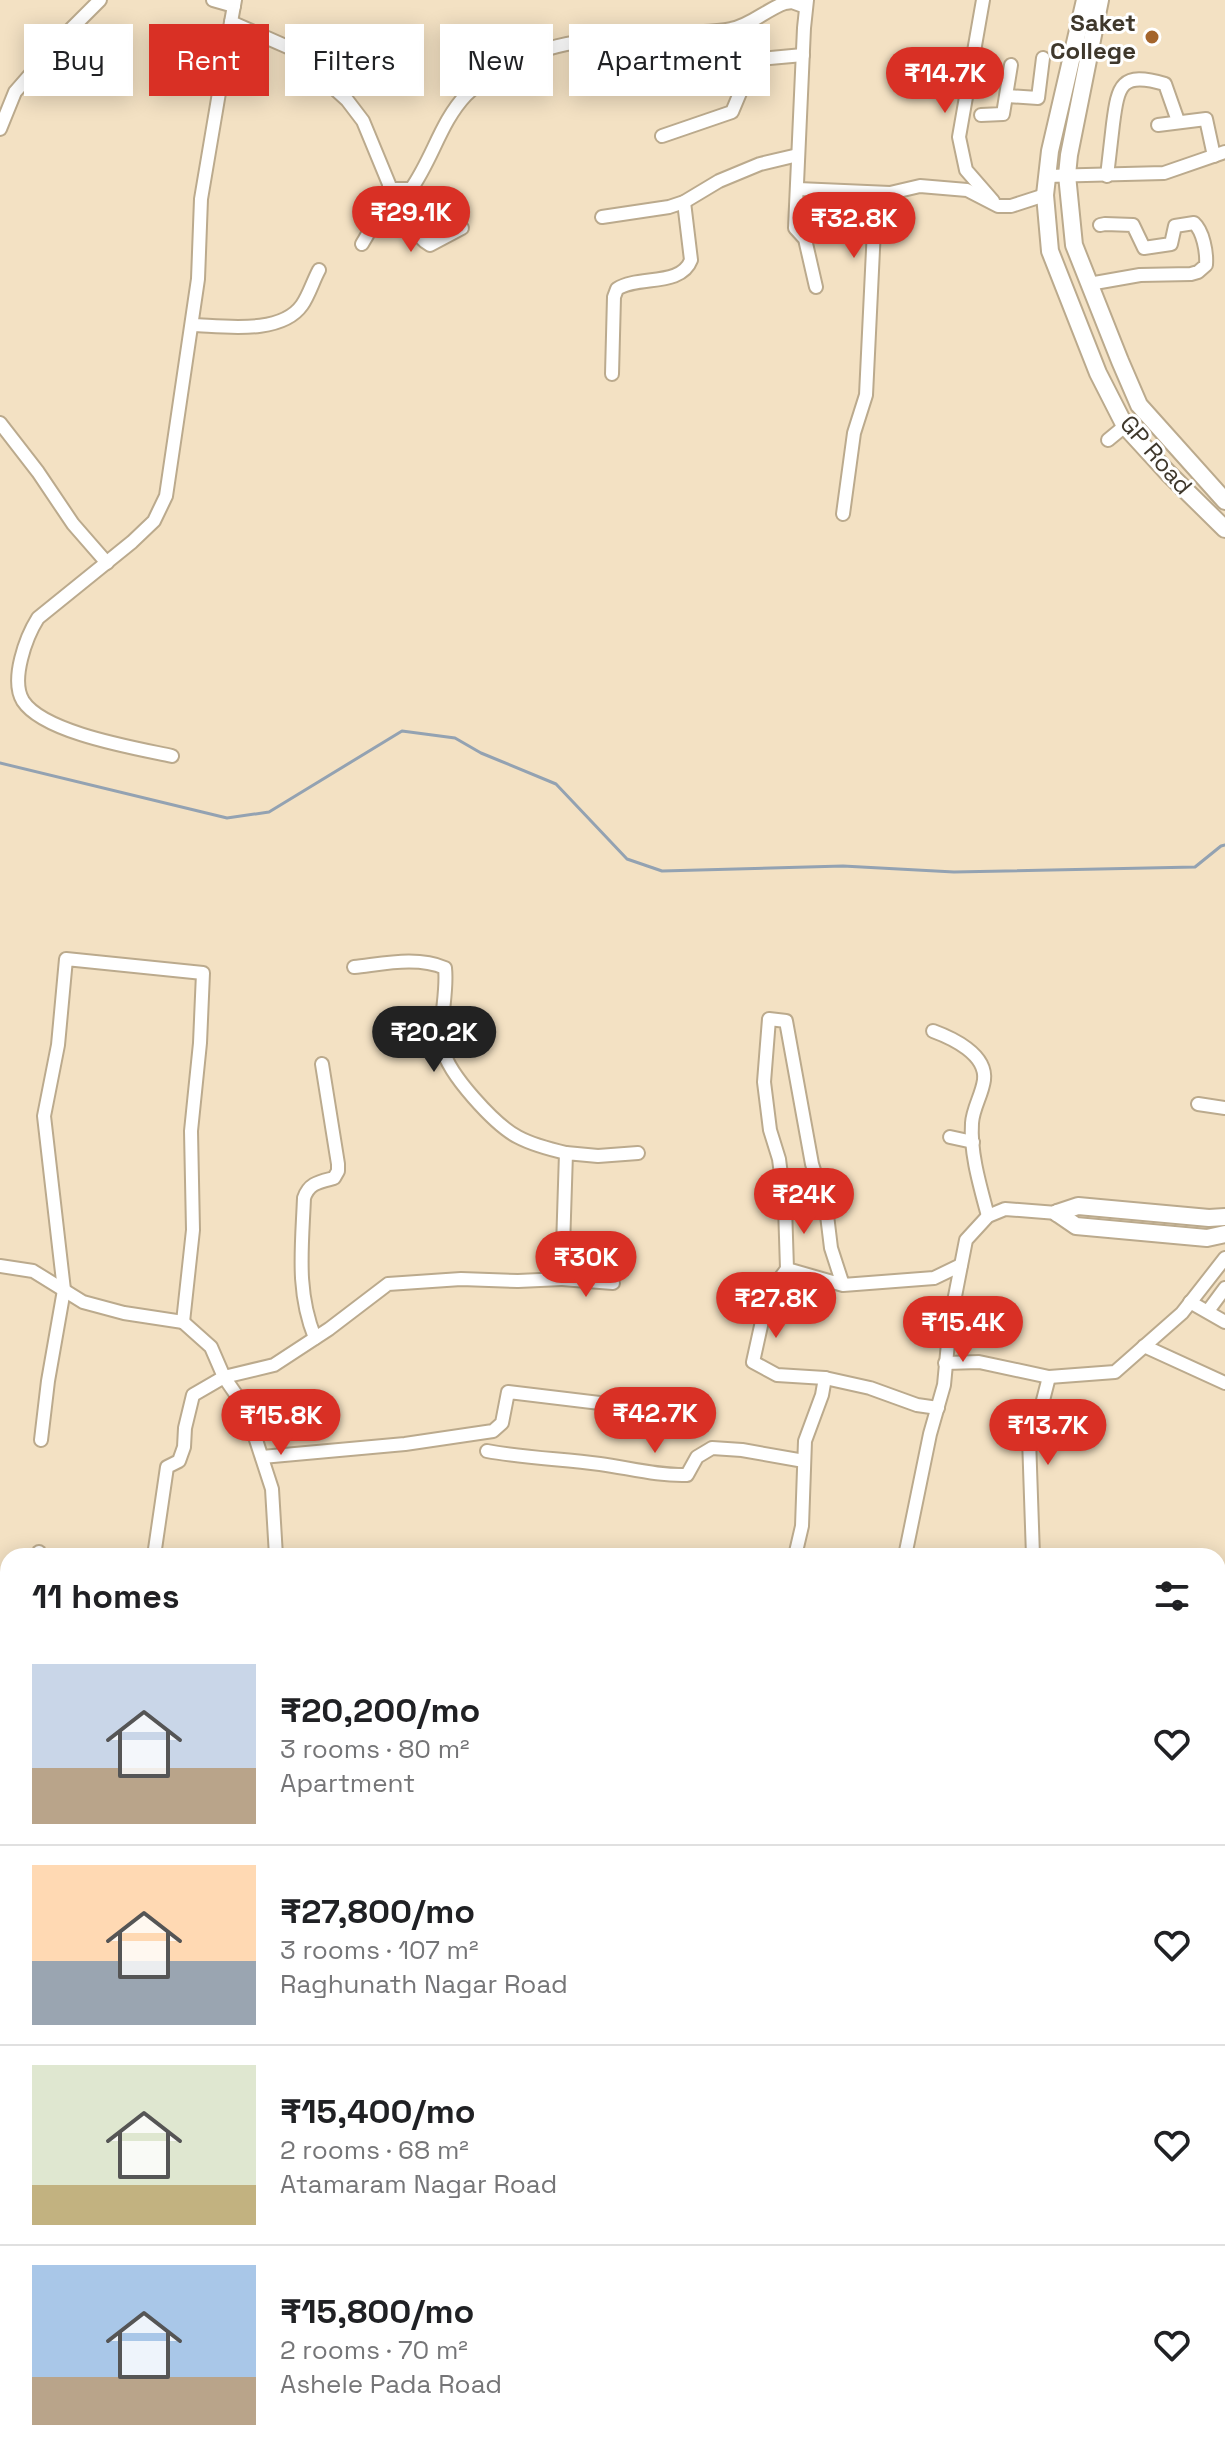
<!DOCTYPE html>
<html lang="en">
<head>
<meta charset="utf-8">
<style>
	:root { --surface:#fff; --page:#f6f6f6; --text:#202124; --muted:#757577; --line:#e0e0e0; --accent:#d93025 }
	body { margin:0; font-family:"Space Grotesk",sans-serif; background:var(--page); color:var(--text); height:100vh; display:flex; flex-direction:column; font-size:30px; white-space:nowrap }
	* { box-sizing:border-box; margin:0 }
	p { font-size:26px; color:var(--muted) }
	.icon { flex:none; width:44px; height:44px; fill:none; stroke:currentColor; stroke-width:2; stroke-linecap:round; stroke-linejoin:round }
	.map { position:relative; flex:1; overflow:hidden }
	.details { position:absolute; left:0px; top:1548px; width:1226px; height:912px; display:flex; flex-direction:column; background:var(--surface); border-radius:24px 24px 0 0; box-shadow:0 4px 20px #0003 }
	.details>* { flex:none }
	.guide { position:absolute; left:24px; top:24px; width:800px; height:72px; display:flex; gap:16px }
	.price { position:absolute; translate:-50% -68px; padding:0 18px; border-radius:28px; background:var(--accent); color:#fff; font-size:26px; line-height:52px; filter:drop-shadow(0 2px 4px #0008) }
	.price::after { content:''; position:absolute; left:50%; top:48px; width:24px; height:18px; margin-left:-12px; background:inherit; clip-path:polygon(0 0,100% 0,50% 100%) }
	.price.on { background:#222; color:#fff }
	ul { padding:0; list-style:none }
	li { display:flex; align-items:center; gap:24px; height:200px; padding:0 32px }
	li+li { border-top:2px solid var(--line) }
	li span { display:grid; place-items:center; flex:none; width:224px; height:160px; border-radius:0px; color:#555 }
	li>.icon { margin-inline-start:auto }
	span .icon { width:96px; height:96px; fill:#fffc; stroke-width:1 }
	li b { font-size:34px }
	h2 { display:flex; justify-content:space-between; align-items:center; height:96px; padding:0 32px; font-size:34px }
	.pill { padding:0 28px; border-radius:0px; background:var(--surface); box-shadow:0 4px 20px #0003; font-size:28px; line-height:72px }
	.pill.on { background:var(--accent); color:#fff }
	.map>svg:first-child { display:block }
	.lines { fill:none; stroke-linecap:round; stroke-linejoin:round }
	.stream { stroke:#93a2b2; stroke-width:3 }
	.minor-casing { stroke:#bbaa8d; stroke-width:16 }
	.tertiary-casing { stroke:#bbaa8d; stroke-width:20 }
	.secondary-casing { stroke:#bbaa8d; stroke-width:22 }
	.minor { stroke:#fff; stroke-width:12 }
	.tertiary { stroke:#fff; stroke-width:16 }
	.secondary { stroke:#fff; stroke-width:18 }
	.poi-dot { fill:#a4652c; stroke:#fff; stroke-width:3 }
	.labels { text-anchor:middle; stroke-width:6; stroke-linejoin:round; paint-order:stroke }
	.poi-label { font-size:24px; font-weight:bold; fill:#3f382c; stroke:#fff; text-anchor:end }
	.street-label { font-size:24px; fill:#3f382c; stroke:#fff }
</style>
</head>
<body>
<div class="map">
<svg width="1225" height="2460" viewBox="0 0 1225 2460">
	<rect width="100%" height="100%" fill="#f3e1c3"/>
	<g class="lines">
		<path class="stream" d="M0,763L227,818L269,812L402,731L455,738L481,753L556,784L627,859L662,871L843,866L954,872L1195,867L1221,846L1225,845"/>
		<g class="minor-casing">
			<g id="minor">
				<path d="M213,0L234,6"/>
				<path d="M235,0L231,22L290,48L347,100L363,121L389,184V198L362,244"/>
				<path d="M807,0L804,28L795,228L805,239L816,287"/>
				<path d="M983,0L959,137L966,170L993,201"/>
				<path d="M1007,96L1038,98L1043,58"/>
				<path d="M981,115L1003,114L1011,65"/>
				<path d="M1158,125L1206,119L1214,156"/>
				<path d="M0,129L15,92L63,37L100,0"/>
				<path d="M662,136L732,112L745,81L749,60L803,55"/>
				<path d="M1047,176L1164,173L1225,152"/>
				<path d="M1107,176C1109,158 1111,141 1113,124C1118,85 1121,71 1165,84L1178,121"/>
				<path d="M389,189H411C432,160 441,121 466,95C526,35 610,38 688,33C702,32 717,32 731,29C750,26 767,9 785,3L792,2L806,7"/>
				<path d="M411,189C414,210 408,233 430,245L462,228"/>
				<path d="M798,189L890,193"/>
				<path d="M602,217L669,207L684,202L719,181L760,164L798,155"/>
				<path d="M1089,284L1140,275L1191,274L1198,272L1206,265C1207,252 1203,231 1194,223L1175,226L1171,244L1144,248L1133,225L1105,224L1100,225"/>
				<path d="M192,325C224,326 281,335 302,305C309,295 313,281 319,270"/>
				<path d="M612,374L614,297L617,289C638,275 681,287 691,260L684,202"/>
				<path d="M0,423L38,472L73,524L107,563"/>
				<path d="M1108,440L1125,426"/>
				<path d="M843,514L854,433L866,395L874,229L890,193L920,186L967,190L998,206H1011L1045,195"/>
				<path d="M172,756C135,748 44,733 23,701C10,680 26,637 38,618L132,542L154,521L166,496L198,279L201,199L231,22"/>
				<path d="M354,967C383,964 417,956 445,968C448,994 438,1022 443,1049C448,1074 495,1125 518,1137C533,1145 549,1149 566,1153"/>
				<path d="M933,1031C952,1038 987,1054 984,1080C982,1095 973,1108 972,1123C970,1153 980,1186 988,1216"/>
				<path d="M1198,1104L1225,1108"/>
				<path d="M950,1137L973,1142"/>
				<path d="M0,1266L33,1271L83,1302L124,1313L183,1322"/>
				<path d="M787,1269L768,1294L753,1362L777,1375L825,1378L870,1388L917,1405L938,1408"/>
				<path d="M562,1279L613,1283"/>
				<path d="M843,1285L831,1248L826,1207L812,1164L786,1021L769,1019L764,1082L770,1130L779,1159L785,1206L787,1269L843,1285L934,1278L961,1265"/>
				<path d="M1190,1302L1225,1322"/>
				<path d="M1208,1311L1225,1288"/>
				<path d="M183,1322L211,1347L224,1377L246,1409L272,1489L276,1556"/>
				<path d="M315,1338C296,1291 302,1248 304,1198C309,1183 319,1182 334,1178L338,1171V1164L322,1064"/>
				<path d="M1144,1346L1225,1383"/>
				<path d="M945,1363L979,1362L1049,1377L1115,1372L1182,1313L1225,1258"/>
				<path d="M41,1440L48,1381L64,1290L44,1116L58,1045L66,959L203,973L200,1043L191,1131L193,1230L183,1322"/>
				<path d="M487,1451C525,1458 562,1459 600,1464C629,1468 658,1476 687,1475L697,1457L712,1448L742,1450L804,1461"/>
				<path d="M262,1457L405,1444L493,1431L502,1423L508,1392L691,1414"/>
				<path d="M39,1556V1552"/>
				<path d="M154,1556L167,1467L179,1461L184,1447L185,1428L193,1395L224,1377L274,1365L329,1329L388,1284L461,1279L518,1281L562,1279L566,1153L598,1156L638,1153"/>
				<path d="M795,1556L802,1526L805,1441L822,1395L825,1378"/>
				<path d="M905,1556L930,1434L944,1385L950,1322L966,1240L988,1216L1005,1209L1057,1213"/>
				<path d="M1033,1556L1029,1438L1040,1412L1049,1377"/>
				<path d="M1218,1641L1225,1639"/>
				<path d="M1218,1746L1225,1747"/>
				<path d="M1218,1813L1225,1814"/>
				<path d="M0,1848L8,1784"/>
				<path d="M1218,1999L1225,1991"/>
				<path d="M1218,2049L1225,2054"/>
				<path d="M0,2081V2180"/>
				<path d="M70,2452V2460"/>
				<path d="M194,2452V2460"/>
				<path d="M1079,2452L1084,2460"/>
				<path d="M1180,2452L1182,2460"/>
				<path d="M887,2455L895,2452"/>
				<path d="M332,2460L333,2452"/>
				<path d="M574,2460V2452"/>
				<path d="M654,2460L655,2452"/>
			</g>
		</g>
		<g class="tertiary-casing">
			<g id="tertiary">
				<path d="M1085,0L1050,151L1045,195L1050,251L1098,373L1125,426L1168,473L1225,529"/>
				<path d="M1100,0L1069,155L1067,175L1074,245L1120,361L1139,405L1225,501"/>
				<path d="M1057,1213L1076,1226L1207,1238L1225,1234"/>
				<path d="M1057,1213L1078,1206L1209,1218L1225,1217"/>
				<path d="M0,1866L8,1867"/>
				<path d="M1218,1951H1225"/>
				<path d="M442,2460V2452"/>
			</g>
		</g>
		<g class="secondary-casing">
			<g id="secondary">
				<path d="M1218,2383L1225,2379"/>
				<path d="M1218,2398L1225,2394"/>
				<path d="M1092,2460L1106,2452"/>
			</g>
		</g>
		<use href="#minor" class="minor"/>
		<use href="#tertiary" class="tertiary"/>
		<use href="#secondary" class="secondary"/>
	</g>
	<circle class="poi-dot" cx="1152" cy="37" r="8"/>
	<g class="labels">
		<g class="poi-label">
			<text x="1136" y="31">Saket<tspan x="1136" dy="28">College</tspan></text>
		</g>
		<g class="street-label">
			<text transform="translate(1156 455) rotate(49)" y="8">GP Road</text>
		</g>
	</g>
</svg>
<b class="price" style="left:945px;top:115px">₹14.7K</b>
<b class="price" style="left:411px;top:254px">₹29.1K</b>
<b class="price" style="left:854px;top:260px">₹32.8K</b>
<b class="price on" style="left:434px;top:1074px">₹20.2K</b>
<b class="price" style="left:804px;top:1236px">₹24K</b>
<b class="price" style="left:586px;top:1299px">₹30K</b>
<b class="price" style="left:776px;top:1340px">₹27.8K</b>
<b class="price" style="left:963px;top:1364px">₹15.4K</b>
<b class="price" style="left:655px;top:1455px">₹42.7K</b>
<b class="price" style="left:281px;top:1457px">₹15.8K</b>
<b class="price" style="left:1048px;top:1467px">₹13.7K</b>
<div class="guide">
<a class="pill">Buy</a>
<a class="pill on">Rent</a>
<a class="pill">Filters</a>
<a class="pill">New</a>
<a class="pill">Apartment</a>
</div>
<section class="details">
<h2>11 homes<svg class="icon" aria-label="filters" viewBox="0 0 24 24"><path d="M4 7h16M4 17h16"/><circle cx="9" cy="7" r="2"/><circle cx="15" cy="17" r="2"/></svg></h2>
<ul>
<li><span style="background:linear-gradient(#c9d6e8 65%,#b9a48a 0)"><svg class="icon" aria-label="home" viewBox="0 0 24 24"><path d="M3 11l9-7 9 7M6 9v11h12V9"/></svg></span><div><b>₹20,200/mo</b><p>3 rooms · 80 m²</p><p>Apartment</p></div><svg class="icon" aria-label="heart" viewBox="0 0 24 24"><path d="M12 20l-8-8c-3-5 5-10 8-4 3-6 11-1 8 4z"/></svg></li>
<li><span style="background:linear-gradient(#ffd9b3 60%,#9aa5b1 0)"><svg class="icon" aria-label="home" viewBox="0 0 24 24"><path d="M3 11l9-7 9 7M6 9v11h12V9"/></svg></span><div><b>₹27,800/mo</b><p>3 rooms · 107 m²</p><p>Raghunath Nagar Road</p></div><svg class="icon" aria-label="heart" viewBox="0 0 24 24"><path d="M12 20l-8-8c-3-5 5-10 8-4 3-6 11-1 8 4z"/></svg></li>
<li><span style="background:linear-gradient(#dfe7d0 75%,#c2b280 0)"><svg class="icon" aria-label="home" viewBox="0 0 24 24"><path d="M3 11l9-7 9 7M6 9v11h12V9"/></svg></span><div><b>₹15,400/mo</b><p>2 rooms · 68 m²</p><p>Atamaram Nagar Road</p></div><svg class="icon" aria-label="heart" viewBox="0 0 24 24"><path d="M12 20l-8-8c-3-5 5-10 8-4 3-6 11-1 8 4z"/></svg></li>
<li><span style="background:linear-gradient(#a9c7e8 70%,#b9a48a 0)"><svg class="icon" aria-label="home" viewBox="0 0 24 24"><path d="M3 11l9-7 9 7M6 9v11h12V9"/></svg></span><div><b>₹15,800/mo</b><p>2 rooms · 70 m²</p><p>Ashele Pada Road</p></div><svg class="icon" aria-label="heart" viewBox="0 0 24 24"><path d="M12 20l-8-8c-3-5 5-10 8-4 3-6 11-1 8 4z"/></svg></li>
</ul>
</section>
</div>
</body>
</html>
